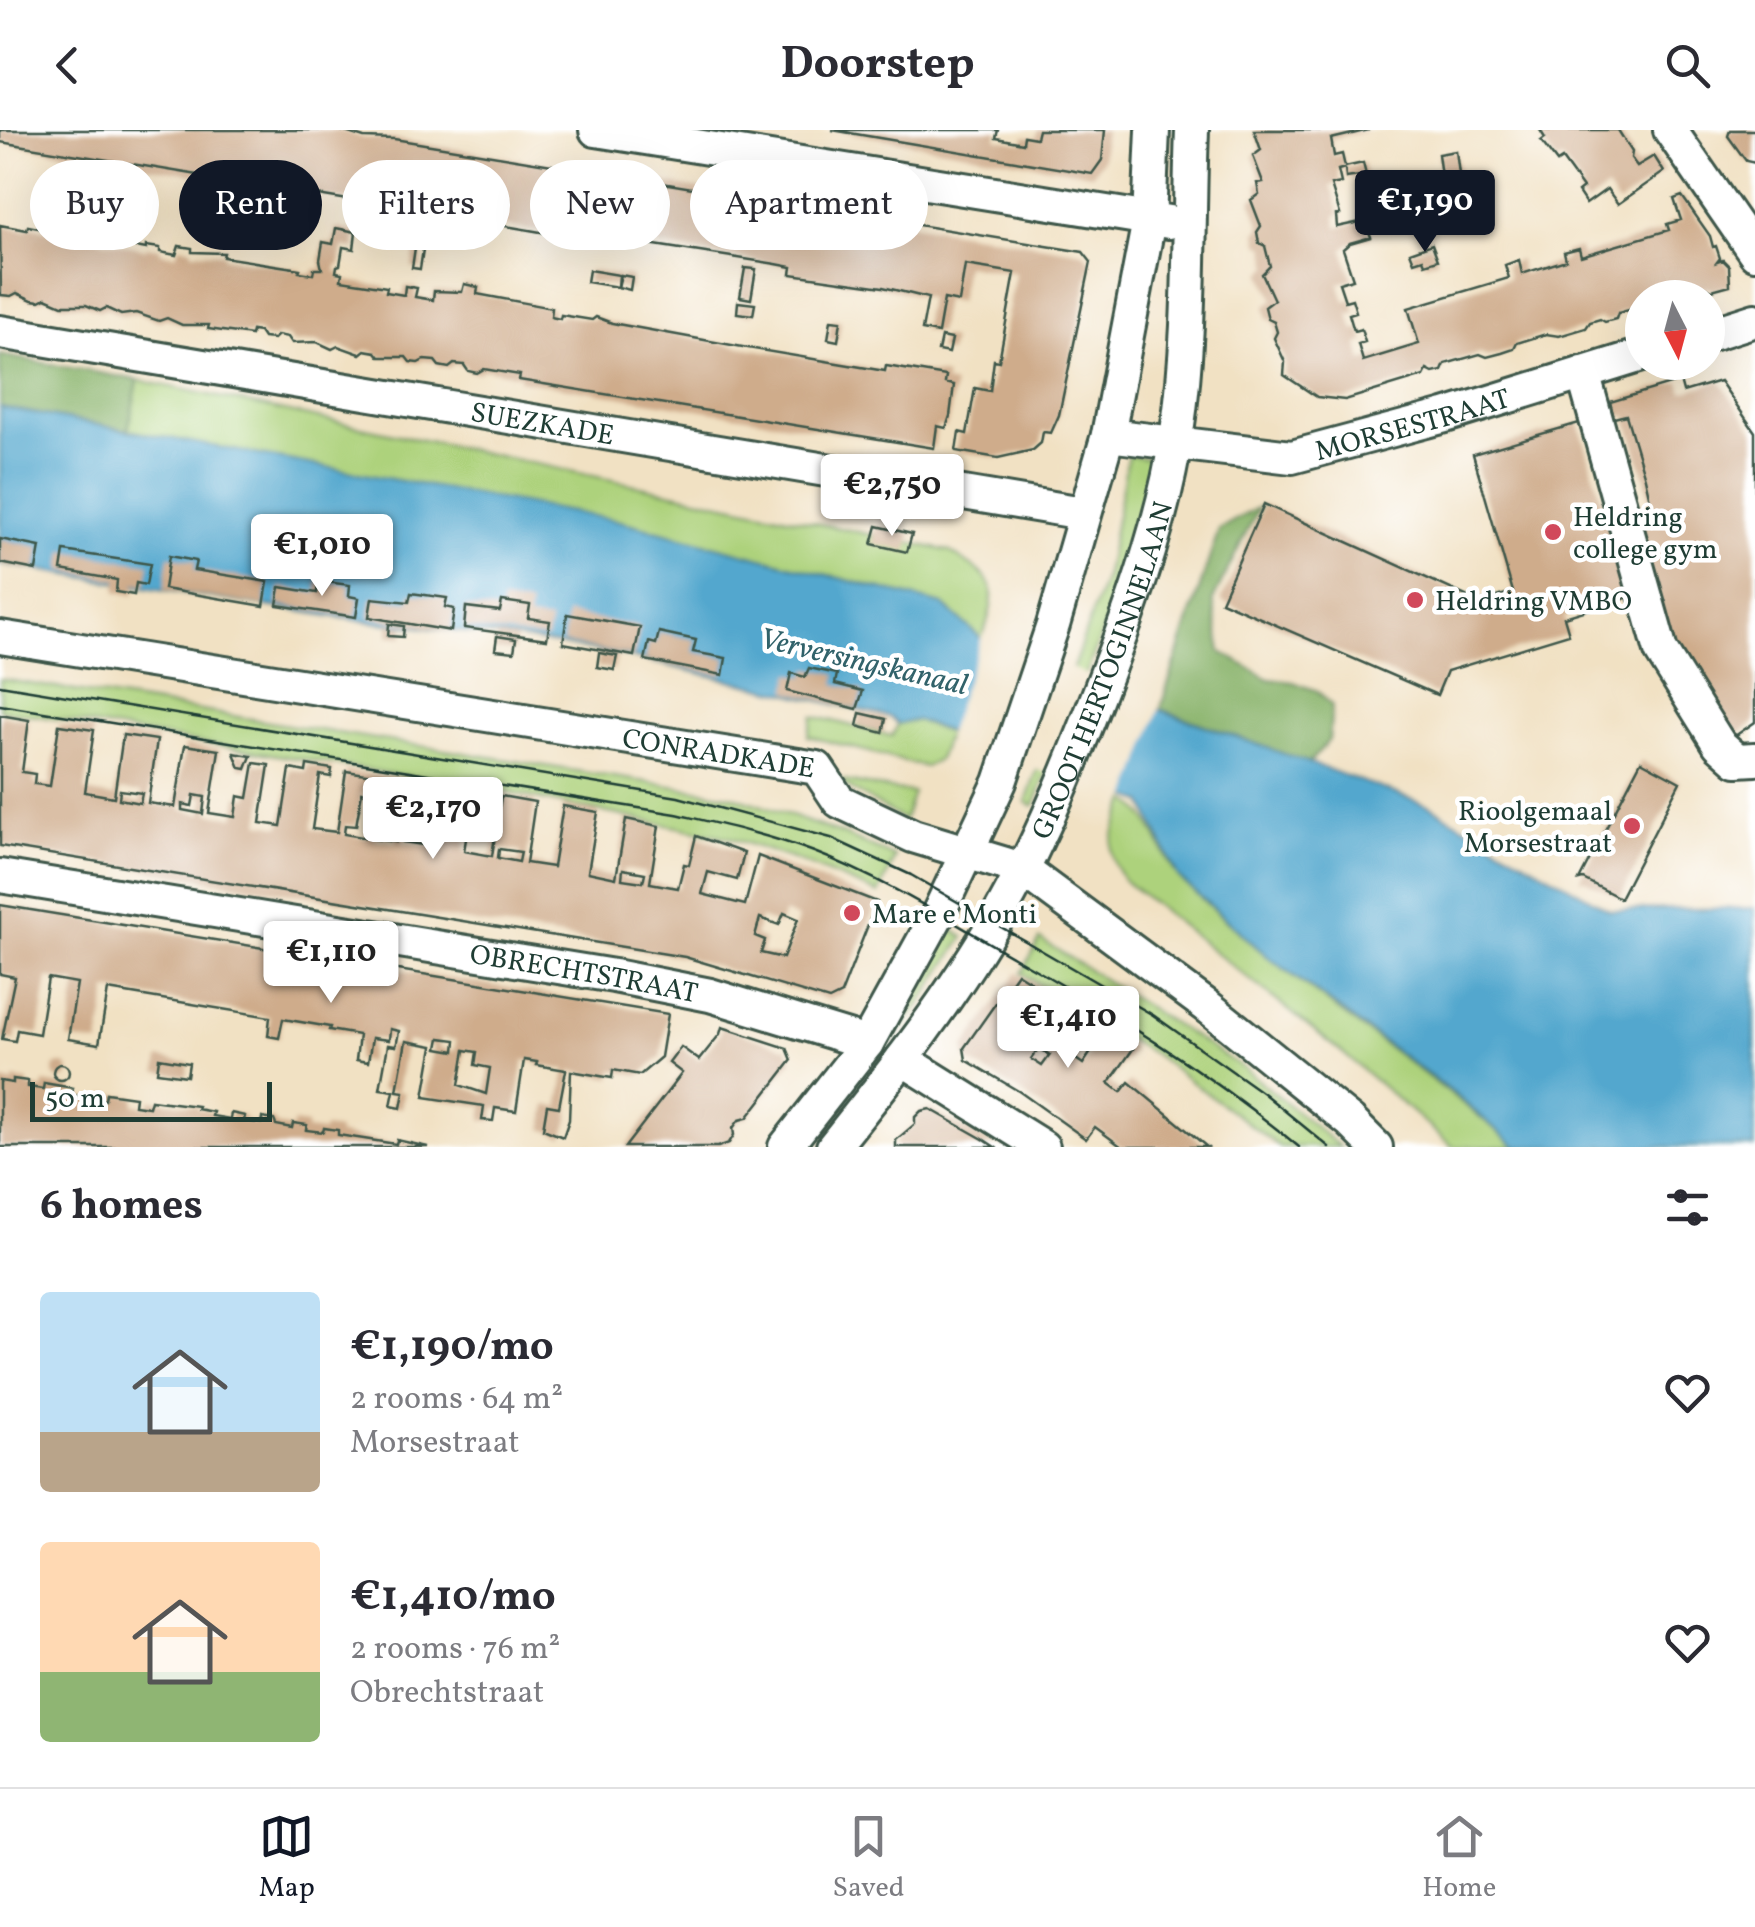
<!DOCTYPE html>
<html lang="en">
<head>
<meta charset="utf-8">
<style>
	:root { --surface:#fff; --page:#f7f7f7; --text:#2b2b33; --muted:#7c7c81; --line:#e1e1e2; --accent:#111827 }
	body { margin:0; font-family:Vollkorn,serif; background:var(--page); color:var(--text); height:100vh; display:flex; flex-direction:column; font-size:38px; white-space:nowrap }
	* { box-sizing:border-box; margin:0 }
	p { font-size:32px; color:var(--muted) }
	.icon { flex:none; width:55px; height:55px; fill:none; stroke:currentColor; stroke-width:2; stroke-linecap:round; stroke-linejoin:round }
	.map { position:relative; height:1017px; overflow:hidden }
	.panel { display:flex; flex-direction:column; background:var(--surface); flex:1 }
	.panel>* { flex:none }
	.top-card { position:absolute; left:30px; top:30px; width:1000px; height:90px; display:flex; gap:20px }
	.needle { width:65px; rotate:174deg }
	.controls { position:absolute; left:1625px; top:150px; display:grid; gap:20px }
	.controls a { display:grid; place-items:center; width:100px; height:100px; border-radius:50%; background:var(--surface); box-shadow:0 10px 40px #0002; font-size:50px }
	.scale { position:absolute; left:30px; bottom:25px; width:242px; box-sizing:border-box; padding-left:10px; border:5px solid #1f3d34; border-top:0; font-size:28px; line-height:35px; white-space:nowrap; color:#1f3d34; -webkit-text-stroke:8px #fff; paint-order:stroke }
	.price { position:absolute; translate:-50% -85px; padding:0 22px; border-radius:10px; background:#fff; color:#222; font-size:32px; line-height:65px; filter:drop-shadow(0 2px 5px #0008) }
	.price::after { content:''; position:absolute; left:50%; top:60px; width:30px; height:22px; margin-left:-15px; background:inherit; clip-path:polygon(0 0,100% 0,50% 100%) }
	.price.on { background:var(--accent); color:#fff }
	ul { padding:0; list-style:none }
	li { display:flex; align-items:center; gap:30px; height:250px; padding:0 40px }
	li span { display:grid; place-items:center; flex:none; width:280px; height:200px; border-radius:10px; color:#555 }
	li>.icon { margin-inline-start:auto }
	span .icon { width:120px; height:120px; fill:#fffc; stroke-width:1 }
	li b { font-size:42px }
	h2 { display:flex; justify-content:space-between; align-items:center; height:120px; padding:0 40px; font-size:42px }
	.chip { padding:0 35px; border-radius:45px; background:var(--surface); box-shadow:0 10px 40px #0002; font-size:35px; line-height:90px }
	.chip.on { background:var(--accent); color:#fff }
	header { display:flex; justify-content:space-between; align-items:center; height:130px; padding:0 40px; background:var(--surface); font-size:45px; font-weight:700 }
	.tab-bar { display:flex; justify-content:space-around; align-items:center; height:140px; border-top:2px solid var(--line); background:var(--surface); font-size:28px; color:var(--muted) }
	.tab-bar a { display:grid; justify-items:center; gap:5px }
	.tab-bar .on { color:var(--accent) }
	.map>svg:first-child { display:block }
	.green { fill:#add27c; stroke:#668858; stroke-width:2.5 }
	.forest { fill:#8ab46c; stroke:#547850; stroke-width:2.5 }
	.water { fill:#53a7ce; stroke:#397281; stroke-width:2.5 }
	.pier { fill:#f1e1c3 }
	.building { fill:#cfac8b; fill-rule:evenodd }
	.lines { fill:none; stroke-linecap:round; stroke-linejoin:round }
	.minor-casing { stroke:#3e5649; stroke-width:38 }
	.minor { stroke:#fff; stroke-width:32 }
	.tram { stroke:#1f3d34; stroke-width:2.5 }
	.poi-dot { fill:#d1495b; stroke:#fff; stroke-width:4 }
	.labels { text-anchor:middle; stroke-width:9; stroke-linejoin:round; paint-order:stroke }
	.street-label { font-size:28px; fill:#1f3d34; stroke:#fff }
	.poi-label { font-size:28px; fill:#1f3d34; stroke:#fff; text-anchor:start }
	.water-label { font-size:30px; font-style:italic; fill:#31626a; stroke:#fff }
</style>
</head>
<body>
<header><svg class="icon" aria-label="back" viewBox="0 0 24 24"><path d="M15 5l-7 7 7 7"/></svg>Doorstep<svg class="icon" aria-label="search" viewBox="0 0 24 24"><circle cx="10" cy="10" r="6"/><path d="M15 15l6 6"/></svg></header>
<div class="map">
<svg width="1755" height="1017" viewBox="0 0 1755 1017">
	<rect width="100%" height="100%" fill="#fff"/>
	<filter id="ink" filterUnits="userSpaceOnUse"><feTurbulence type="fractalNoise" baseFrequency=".01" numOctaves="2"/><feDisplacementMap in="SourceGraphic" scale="20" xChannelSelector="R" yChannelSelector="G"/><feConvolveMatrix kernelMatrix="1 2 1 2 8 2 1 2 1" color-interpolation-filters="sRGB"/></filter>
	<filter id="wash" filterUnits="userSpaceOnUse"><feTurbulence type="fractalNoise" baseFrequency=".0048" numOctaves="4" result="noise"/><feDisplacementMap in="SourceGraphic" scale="40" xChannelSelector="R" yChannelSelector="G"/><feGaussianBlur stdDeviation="2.25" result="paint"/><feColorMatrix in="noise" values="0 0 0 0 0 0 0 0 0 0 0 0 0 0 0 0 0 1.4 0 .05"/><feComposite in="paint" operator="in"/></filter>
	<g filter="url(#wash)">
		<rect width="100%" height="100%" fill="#f1e1c3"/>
		<g class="green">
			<path d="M138,250L949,421C997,452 1000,453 982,509L943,475L128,300Z"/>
			<path d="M1128,325L1158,330L1143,400L1034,676L1026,672L1106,444Z"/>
			<path d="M0,549L734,666L842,704L895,727L879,764L796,730L731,708L504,662L0,580Z"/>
			<path d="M813,586L892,606L898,594L916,590L948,603L938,630L925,637L808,606Z"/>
			<path d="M834,649L913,663L904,690Z"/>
			<path d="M1127,670C1157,688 1159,727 1182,750C1284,851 1408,925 1517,1017H1453L1343,923L1125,751C1100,721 1115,703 1127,670Z"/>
			<path d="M947,795L964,807L917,879L811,1017H801C856,946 910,877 947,795Z"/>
			<path d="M1040,809L1246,940L1340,1017H1280L1154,924L1088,887L1022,843Z"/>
		</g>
		<g class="forest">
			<path d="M0,225L138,250L128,300L0,277Z"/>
			<path d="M1259,377L1213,470L1221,522L1269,549L1293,552L1318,561L1332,576L1329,610L1309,633L1160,579L1219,399Z"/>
		</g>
		<path class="water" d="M0,277L620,391L943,475L982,509L1158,579L1428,675L1610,780L1755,778V1017H1517L1454,964L1267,826L1178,747L1143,672L916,590L898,594L890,587L617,524L518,508L355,490L0,434Z"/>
		<path class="pier" d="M983,503L1161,574L1127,671L946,608Z"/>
		<g id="blocks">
			<g class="building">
				<path d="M0,0H339L364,8L394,9L1083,122L1091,132L1059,285L1051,303L1043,302L1041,313L1033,320L998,328L956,321L959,302L967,304L975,258L990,261L994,230L999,231L1015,143L965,135L959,172L944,169L938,203L922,200L928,168L883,157L791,144L792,137L776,134L565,101L564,106L488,93L489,80L461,74L459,85L429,80L420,139L412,138L416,111H413L418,90H422L424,80L385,71L384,75L366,73L0,12Z"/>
				<path d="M832,0H998L996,8L1023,13L1024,6L1036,8L1038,0H1105L1102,30L1092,44Z"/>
				<path d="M1254,0H1369L1331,9L1334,26L1342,24L1345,37L1363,33L1366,45L1346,48L1345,38L1338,40L1341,53L1331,55L1340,84L1336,85L1337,97L1365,91L1371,107L1350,113L1343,119L1353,149L1339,153L1345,171L1352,169L1356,182L1349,184L1354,201L1361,199L1365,212L1358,214L1363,231L1419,214L1408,178L1509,148L1505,135L1519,130L1522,144L1566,130L1564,122L1579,118L1581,126L1669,100L1667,94L1681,90L1674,69L1682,66L1710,106L1713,117L1716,116L1720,128L1717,132L1723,130L1729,136L1730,155L1712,160L1706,157L1703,163L1692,167L1686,163L1676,168H1642V179L1639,177L1618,183L1616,189L1605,192L1600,189L1590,192L1586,198L1559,206L1546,204L1517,213L1514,219L1502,223L1487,227L1480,224L1445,234L1442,241L1433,243L1427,240L1424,246L1345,270L1317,267L1284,245L1285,232L1274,208L1277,202L1274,192L1268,189L1265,177L1274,170L1262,144L1270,136L1265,116L1259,113L1257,102L1261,96L1251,70L1259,64L1257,53L1263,52L1253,26L1261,20Z"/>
				<path d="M1540,0H1618L1632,22L1631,28L1637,36L1654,26L1664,42L1618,74L1607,59L1586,74L1578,62L1583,58L1562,29L1557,32L1541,11L1545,8Z"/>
				<path d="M1730,0H1755V33L1746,31L1728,6Z"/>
				<path d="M1456,21L1459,44L1441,46L1438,24Z"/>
				<path d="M61,69L72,71L70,85L59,83Z"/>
				<path d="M204,70L215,71L212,87L202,85Z"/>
				<path d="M122,77L131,79L127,99L119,97Z"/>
				<path d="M214,86L230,89L227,112L211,108Z"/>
				<path d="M0,95L27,100L28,96L146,119V116L160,118V122L176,125L179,116L192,118V122L224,123L223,127L300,139L299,142L313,144L314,139H322L320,130L323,112L333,114L336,98L356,102L354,119L343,117L340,135L337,136L336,142L342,143L341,150L387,157L386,162L404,165L405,156L417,158L415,167L433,170L434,161L462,162L464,154L478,157L477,164L552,178L551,187L560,189L561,185L592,190L596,187L612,193L748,218L885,241L886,236L946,246L945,253L954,255L950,286L946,298L937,296L934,318L519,250L520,245L484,239L477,243L468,241L464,235L454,234L449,238L439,236L435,231L424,230L418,233L410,232L406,227H380L376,222L365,220L360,224L338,216L332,219L317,212L292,213L288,207L278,205L274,209L263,208L259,202L252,201L251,205L237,203L208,199L209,195H182L167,188L159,191L136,183L121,185L106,178L100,181L86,175H62L46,168L40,171L32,170L17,163L11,166L1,165Z"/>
				<path d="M1432,114L1438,130L1425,134L1423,129L1414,132L1410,122Z"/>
				<path d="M745,138L756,139L751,169L740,167Z"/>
				<path d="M589,140L619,145L618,157L587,152Z"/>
				<path d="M621,145L632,147L630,160L618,157Z"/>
				<path d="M738,172L755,174L753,185L737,183Z"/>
				<path d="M831,190L841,191L838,211L828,209Z"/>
				<path d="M941,207L952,209L949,223L938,221Z"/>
				<path d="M1680,251L1683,262L1720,251L1755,302V592L1732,608L1665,503L1632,389L1653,383L1645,348L1626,285L1614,288L1610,272Z"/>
				<path d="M1579,293L1630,467L1564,487L1569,504L1447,541L1437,565L1221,471L1264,374L1479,472L1513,462L1473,324Z"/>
				<path d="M877,396L912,404L907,422L872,414Z"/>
				<path d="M0,409L40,417L36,440L0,433Z"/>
				<path d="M64,421L150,434L146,455L136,453L134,465L116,462L117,450L61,440Z"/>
				<path d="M169,426L196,431L194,440L268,452L264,476L164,459Z"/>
				<path d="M318,451L350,455L349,466L359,468L356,487L277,475L280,457L317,463Z"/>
				<path d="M411,463L447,468L445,477L454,479L451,501L369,487L372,468L409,472Z"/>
				<path d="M502,471L530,475L528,488L550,491L547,509L464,498L466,477L500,481Z"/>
				<path d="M567,484L640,497L634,526L563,513Z"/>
				<path d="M389,494L404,496L403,507L388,506Z"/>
				<path d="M659,502L696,510L693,522L726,528L723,545L645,530L649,512L656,514Z"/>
				<path d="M497,506L516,509L514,522L495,520Z"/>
				<path d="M599,523L617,526L614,540L597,537Z"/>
				<path d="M809,538L837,544L835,554L863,561L857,579L787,561L791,543L805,547Z"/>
				<path d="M860,583L886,589L883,603L857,596Z"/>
				<path d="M0,585L29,590L22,642L35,644L34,654L50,656L59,595L94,600L85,662L114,667L123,605L157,610L148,673L175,677L185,615L219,620L209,683L235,687L238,666L248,668L254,633L269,635L260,693L281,696L290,639L306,642L307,635L332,639L331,647L320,645L312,699L337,702L346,641L412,651L403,712L430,716L439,656L474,661L464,721L492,726L501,666L535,672L526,733L553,737L563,676L598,682L588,742L616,748L626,689L659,696L650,753L678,758L684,734L689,735L696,706L744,723L737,750L708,742L702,764L745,775L758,726L877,772L841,864L829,870L685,827L0,716ZM120,660L142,663L140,673L119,669ZM362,662L374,664L368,708L344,704L345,695L356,696ZM194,665L205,667L203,684L182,680V674L192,676ZM376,694L398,697L396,712L374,709ZM499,719L521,722L519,732L498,728ZM623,739L645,743L643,752L622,749ZM784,783L798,789L783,828L761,823L765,810L755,806L760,788L779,795Z"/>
				<path d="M234,623L251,626L246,639L240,638Z"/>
				<path d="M1641,631L1680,652L1620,768L1583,749L1579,750Z"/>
				<path d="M0,775L668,884L661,927L640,945L613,940L612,948L571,941L569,990L563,1007L543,999L547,975L559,977L566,940L536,935L537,932L524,930L516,981L495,978L493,991L482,990L484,976L424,967L433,916L406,911L397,961L404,962L401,978L391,976L394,961L380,959L388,915L396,916L397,912L399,901L390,899L389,910L372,908L368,932L356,930L359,905L329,900L330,897L283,889L279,908L268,906L270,887L108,860L99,914L68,909L77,853L48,848L39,904L17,900L15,911L2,909L15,847L0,844ZM440,908L456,910L455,921L438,918ZM465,920L477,922L475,935L490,938L486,964L459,955Z"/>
				<path d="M1017,843L1060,870L1052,881L1088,906L1073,927L1083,934L1106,900L1133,919L1109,953L1121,962L1129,952L1207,1017H1122L1095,997L1086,1009L1020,962L966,930L964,918ZM1039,918L1050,925L1042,936L1031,929Z"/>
				<path d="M722,897L787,918L792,930L747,988L739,990L733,998L734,1005L729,1013L718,1017H625L682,943L669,933L681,917L699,930L720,904Z"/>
				<path d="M159,928L189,933L187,946L157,942Z"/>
				<circle cx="61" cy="942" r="8"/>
				<path d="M13,949L28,951V957L43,959L44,953L73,958L72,965L105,970L106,963L135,967L134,975L149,977L151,970L166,972L198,976L197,979L213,982L212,986L230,989L231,983L245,986L244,991L261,993L262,988L274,990L276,995L292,998L293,993L307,995L306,1000L323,1002L324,998L338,1000V1005L396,1014L397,1010L428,1017H0V951L13,953Z"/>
				<path d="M930,979L983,1009L995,1017H896V1010L915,994V987L921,981Z"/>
			</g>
		</g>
	</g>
	<g filter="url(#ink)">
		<use href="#blocks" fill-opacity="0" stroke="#3e5649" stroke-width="2.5"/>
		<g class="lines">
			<g class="minor-casing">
				<g id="minor">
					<path d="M596,0L1169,92"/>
					<path d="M1670,0L1755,123"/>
					<path id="s1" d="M0,202L1083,383"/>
					<path d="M1708,205L1755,190"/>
					<path d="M1583,243L1661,521L1719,614L1737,630L1755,629"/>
					<path id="s2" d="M1108,305L1292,327L1445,286L1642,225"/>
					<path id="s3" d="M0,507L817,638L839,671L913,706L1022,739L1207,876L1350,991L1376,1017"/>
					<path id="s4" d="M0,746L614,846L710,865L867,913"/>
					<path d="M902,929L1043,1017"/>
					<path d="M785,1017L867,913L938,784L1000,652L1053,495L1108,305L1149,90L1153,0"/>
					<path id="s5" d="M833,1017C892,944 954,864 1000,783C1044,704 1078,619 1110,534C1138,460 1165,381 1177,302C1192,203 1188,100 1192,0"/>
				</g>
			</g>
			<use href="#minor" class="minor"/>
			<g class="tram">
				<path d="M0,555L678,667L831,708L911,745L1153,885L1263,963L1329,1017"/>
				<path d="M0,575L676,684C723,695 769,705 814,722C885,749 950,791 1015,828C1115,884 1211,944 1299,1017"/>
			</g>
		</g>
	</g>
	<g class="poi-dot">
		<circle cx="1553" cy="402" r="10"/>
		<circle cx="1415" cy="470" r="10"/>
		<circle cx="1632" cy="696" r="10"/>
		<circle cx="852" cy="783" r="10"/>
	</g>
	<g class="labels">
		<g class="street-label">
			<text dy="10" stroke="none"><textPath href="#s1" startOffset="550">SUEZKADE</textPath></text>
			<text dy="10" stroke="none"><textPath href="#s2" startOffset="310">MORSESTRAAT</textPath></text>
			<text dy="10" stroke="none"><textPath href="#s5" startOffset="552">GROOT HERTOGINNELAAN</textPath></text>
			<text dy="10" stroke="none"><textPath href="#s3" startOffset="728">CONRADKADE</textPath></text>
			<text dy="10" stroke="none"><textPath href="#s4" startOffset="592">OBRECHTSTRAAT</textPath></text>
		</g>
		<g class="poi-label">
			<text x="1573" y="396">Heldring<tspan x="1573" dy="32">college gym</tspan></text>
			<text x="1435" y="480">Heldring VMBO</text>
			<text x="1612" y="690" text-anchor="end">Rioolgemaal<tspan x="1612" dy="32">Morsestraat</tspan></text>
			<text x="872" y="793">Mare e Monti</text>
		</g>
		<g class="water-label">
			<text transform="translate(864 531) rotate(13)" y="10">Verversingskanaal</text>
		</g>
	</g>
</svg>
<div class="controls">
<a><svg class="needle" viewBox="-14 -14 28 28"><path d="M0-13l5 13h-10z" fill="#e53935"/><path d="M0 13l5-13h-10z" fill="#7c7c81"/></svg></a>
</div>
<div class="scale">50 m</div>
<b class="price on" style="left:1425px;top:125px">€1,190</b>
<b class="price" style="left:892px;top:409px">€2,750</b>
<b class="price" style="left:322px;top:469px">€1,010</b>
<b class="price" style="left:433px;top:732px">€2,170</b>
<b class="price" style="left:331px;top:876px">€1,110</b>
<b class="price" style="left:1068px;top:941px">€1,410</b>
<div class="top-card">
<a class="chip">Buy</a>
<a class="chip on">Rent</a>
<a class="chip">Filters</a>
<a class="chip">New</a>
<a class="chip">Apartment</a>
</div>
</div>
<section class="panel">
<h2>6 homes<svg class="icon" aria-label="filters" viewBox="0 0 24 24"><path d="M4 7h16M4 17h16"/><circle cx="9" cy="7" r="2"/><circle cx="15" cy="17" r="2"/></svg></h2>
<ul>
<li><span style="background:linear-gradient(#bfe0f5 70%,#b9a48a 0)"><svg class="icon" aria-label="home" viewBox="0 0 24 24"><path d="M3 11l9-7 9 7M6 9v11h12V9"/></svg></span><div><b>€1,190/mo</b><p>2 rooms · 64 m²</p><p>Morsestraat</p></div><svg class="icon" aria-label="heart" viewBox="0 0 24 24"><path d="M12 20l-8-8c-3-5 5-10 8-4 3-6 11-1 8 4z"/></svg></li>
<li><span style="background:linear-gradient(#ffd9b3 65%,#8fb573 0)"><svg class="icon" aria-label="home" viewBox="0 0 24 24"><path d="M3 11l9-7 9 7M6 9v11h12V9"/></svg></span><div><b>€1,410/mo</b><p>2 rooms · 76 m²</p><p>Obrechtstraat</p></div><svg class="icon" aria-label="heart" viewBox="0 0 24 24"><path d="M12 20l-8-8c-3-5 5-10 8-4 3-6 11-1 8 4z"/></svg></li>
</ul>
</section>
<nav class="tab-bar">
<a class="on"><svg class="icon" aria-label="map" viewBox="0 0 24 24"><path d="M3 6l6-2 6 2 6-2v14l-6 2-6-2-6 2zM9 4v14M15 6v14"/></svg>Map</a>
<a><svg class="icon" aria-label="saved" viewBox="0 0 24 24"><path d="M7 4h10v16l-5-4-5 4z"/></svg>Saved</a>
<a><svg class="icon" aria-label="home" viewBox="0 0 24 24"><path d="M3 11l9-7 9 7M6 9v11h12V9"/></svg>Home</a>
</nav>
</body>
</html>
